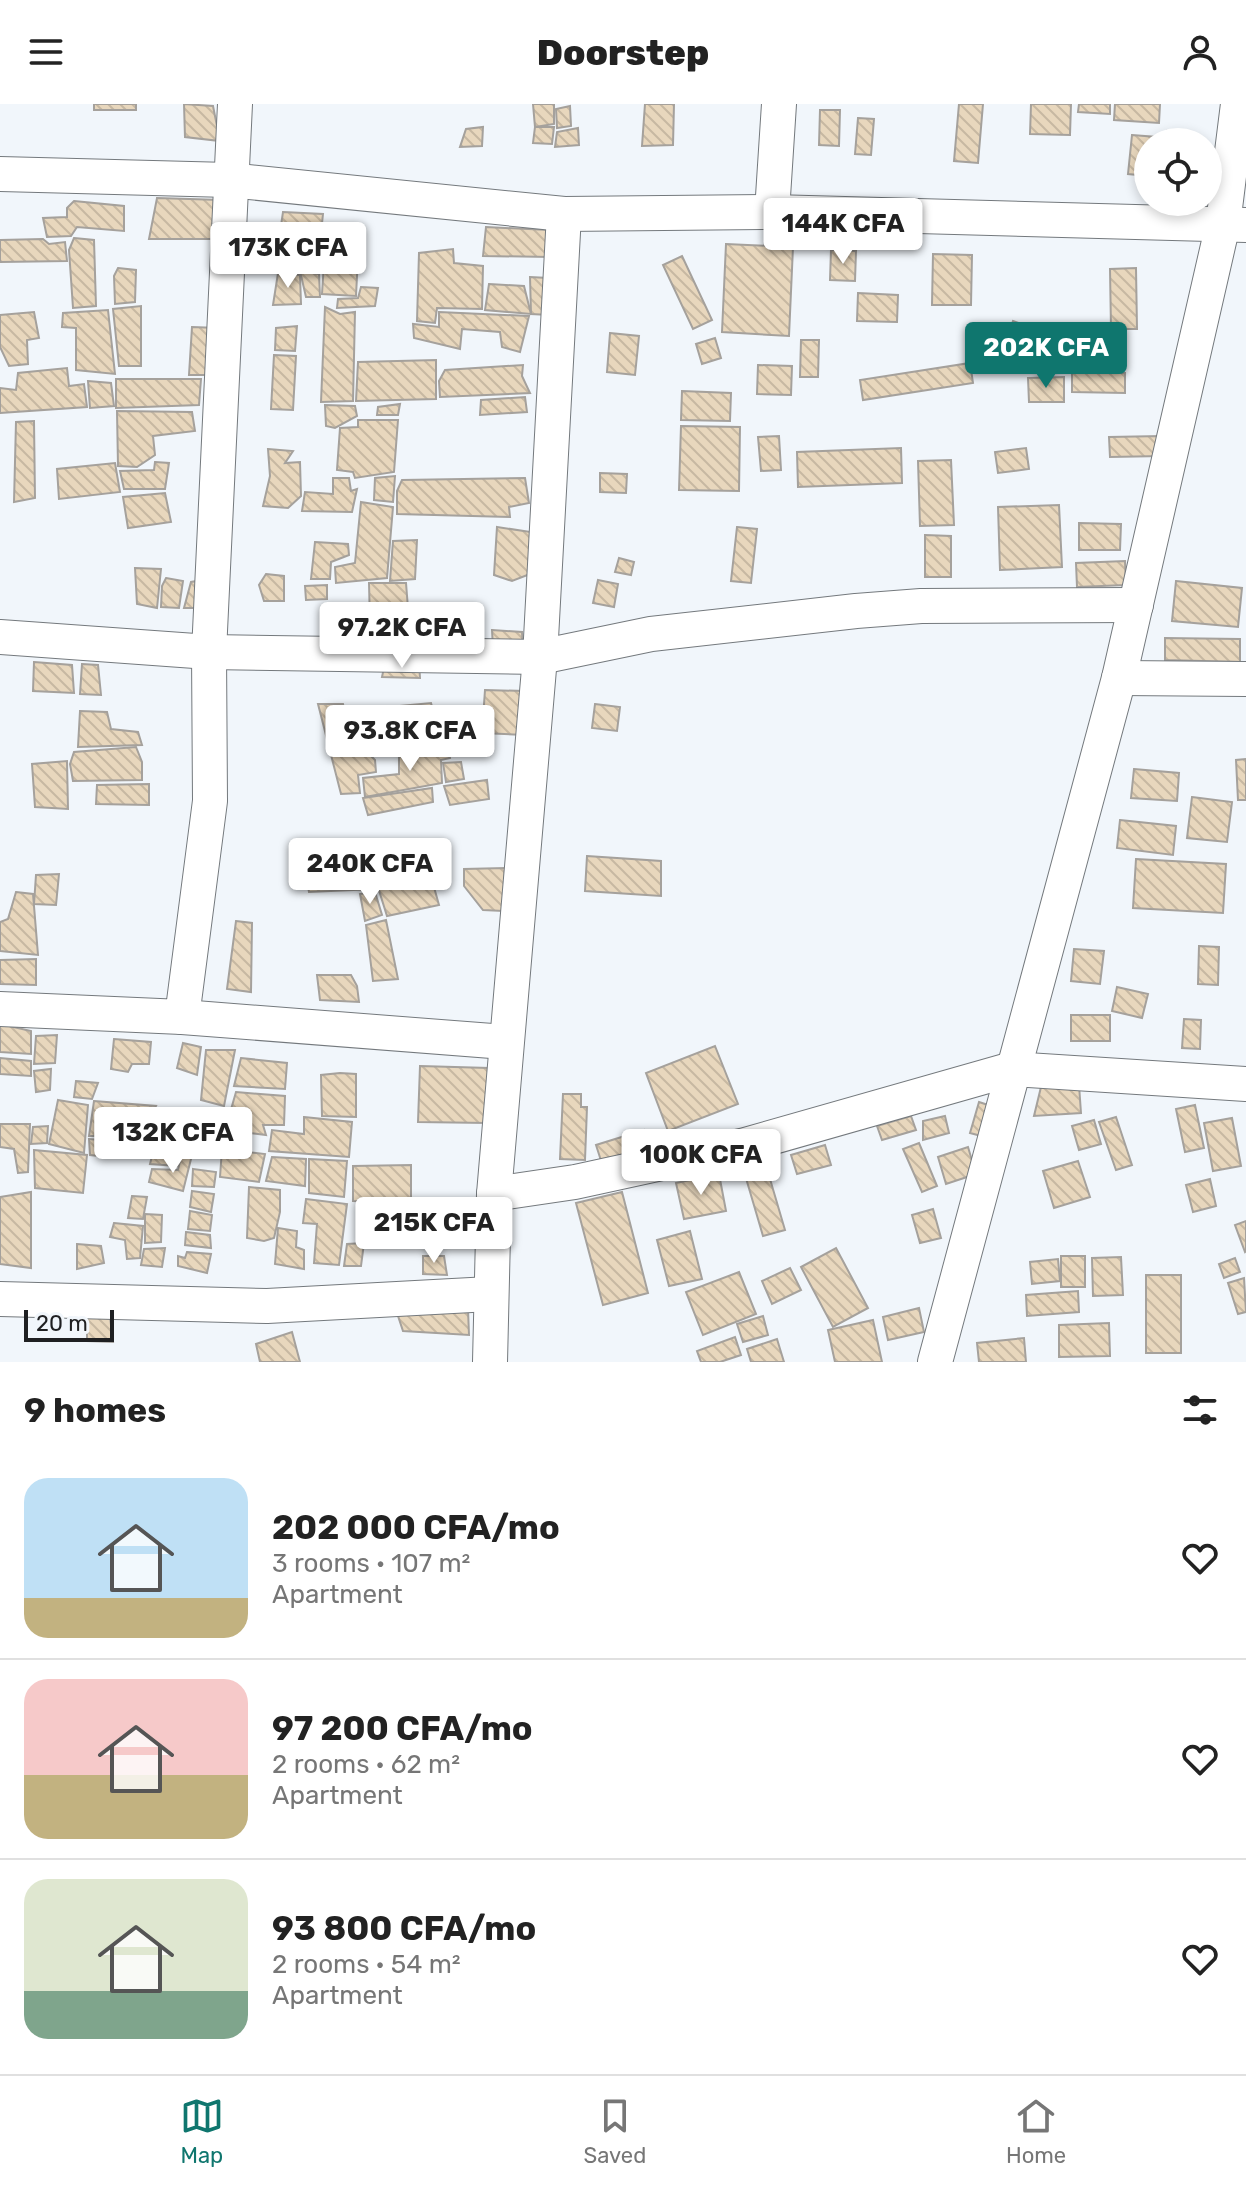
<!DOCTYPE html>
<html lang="en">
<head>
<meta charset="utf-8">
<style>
	:root { --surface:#fff; --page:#f2f2f2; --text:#222; --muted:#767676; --line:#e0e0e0; --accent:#0f766e }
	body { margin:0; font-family:Rubik,sans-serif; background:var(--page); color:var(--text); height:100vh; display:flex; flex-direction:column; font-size:30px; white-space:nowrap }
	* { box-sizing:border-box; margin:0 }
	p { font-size:26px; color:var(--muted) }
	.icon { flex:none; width:44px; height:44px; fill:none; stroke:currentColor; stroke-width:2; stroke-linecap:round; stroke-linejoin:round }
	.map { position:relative; height:1258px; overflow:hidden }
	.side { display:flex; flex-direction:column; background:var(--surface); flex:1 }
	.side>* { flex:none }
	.tools { position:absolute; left:1134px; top:24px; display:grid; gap:16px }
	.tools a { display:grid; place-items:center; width:88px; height:88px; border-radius:50%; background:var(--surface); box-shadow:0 4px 12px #0003; font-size:40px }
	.scale { position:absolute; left:24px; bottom:20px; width:90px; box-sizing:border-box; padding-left:8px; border:4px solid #1f2022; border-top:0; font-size:22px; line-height:28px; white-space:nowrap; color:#1f2022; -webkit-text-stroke:6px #f1f6fb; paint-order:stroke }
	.price { position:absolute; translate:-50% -68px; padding:0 18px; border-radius:8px; background:#fff; color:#222; font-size:26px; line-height:52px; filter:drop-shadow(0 2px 4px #0008) }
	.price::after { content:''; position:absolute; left:50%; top:48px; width:24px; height:18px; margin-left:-12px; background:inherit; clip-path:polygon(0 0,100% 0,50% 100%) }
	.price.selected { background:var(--accent); color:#fff }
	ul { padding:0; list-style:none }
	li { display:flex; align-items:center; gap:24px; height:200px; padding:0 24px }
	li+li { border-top:2px solid var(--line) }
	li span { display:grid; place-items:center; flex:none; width:224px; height:160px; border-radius:24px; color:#555 }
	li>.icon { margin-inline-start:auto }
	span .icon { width:96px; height:96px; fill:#fffc; stroke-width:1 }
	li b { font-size:34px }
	h2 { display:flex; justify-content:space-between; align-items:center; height:96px; padding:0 24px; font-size:34px }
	header { display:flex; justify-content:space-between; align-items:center; height:104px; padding:0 24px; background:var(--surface); font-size:36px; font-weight:800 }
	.menu { display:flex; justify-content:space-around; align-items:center; height:112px; border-top:2px solid var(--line); background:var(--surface); font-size:22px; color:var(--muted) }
	.menu a { display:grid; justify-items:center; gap:4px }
	.menu .selected { color:var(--accent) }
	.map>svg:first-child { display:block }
	.building { fill:url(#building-back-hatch); stroke:#a5a19c; stroke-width:2 }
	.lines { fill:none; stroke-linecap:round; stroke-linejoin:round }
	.street-casing { stroke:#74797d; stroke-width:36 }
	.street { stroke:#fff; stroke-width:34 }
</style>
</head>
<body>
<header><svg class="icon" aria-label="menu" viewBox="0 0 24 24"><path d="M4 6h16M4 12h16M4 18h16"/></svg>Doorstep<svg class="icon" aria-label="person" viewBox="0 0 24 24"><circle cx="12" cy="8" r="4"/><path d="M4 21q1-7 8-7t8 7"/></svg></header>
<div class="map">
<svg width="1246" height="1258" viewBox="0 0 1246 1258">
	<defs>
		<pattern id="building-back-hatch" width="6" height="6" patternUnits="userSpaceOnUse" patternTransform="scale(2)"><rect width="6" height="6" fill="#e8d7bd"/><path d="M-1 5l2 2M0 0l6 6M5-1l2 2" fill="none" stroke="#c7b8a2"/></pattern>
	</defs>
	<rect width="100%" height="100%" fill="#f1f6fb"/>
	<g class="building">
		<rect x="94" y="0" width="42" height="6"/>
		<path d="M184,0L213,2L220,37L185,33Z"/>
		<path d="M533,0H554V20L535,23Z"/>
		<path d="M645,0H674L673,41L642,42Z"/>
		<path d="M959,0H983L978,59L954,57Z"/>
		<path d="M1031,0H1071L1070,31L1030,30Z"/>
		<path d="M1079,0H1110V10L1078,8Z"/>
		<path d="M1115,0H1160L1159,19L1114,16Z"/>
		<path d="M570,2L571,22L557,24L556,5Z"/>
		<path d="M820,6H840L839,42L819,41Z"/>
		<path d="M858,14L874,15L871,51L855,50Z"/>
		<path d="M483,23L482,42L460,43L466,25Z"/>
		<path d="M535,23H554L552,40L533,39Z"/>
		<path d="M578,24L579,41L555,43L557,28Z"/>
		<path d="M1167,27L1196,32L1195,38H1165Z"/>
		<path d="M1132,31L1157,33V38H1148V72L1128,70Z"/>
		<path d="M157,94L221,96L223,135H149Z"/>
		<path d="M74,97L124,102V127L77,123L71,132L47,133L43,114L67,113V104Z"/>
		<path d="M283,108L323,110L320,138L279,135Z"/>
		<path d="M486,123L549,126L550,153L483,152Z"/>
		<path d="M326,128L359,132L356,192L322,190Z"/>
		<path d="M74,134L94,136L96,202L73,204L69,146Z"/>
		<path d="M43,135L49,140L65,138L67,157L0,158V136Z"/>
		<path d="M726,140L793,143L789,232L722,228Z"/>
		<path d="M453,145L454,159L483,162L482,205L437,204L435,219L417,217L419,149Z"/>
		<path d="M831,146L856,147L855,177L830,176Z"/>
		<path d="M933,150L972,151L971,201H932Z"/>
		<path d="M682,152L712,216L693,225L663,161Z"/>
		<path d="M118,164L136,166L135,198L115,200L114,172Z"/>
		<path d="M1136,164L1137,225H1111L1110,165Z"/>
		<path d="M300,167L319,170L320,193H306Z"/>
		<path d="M278,169L300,171L301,200L273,201Z"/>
		<path d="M530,173L548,174L549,211L531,210Z"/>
		<path d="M489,180L524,182L531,210L485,206Z"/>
		<path d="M361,183L378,184L375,202L337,204L338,195L358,194Z"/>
		<path d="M858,189L898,191L897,218L857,217Z"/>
		<path d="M141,202V262H119L113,205Z"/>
		<path d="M325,203L340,210L355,208L353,297L321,298Z"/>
		<path d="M108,206L115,270L76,266V224L62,223L63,209Z"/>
		<path d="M34,208L39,234L27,236L28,260L9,262L0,243V211Z"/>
		<path d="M439,208L529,212L520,248L502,243L500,228L462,225L460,245L414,234L413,220L439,223Z"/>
		<path d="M1013,217L1038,226L1024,264L1000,255Z"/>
		<path d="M297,222L295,247L275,246L276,224Z"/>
		<path d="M192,223L218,224L217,271H189Z"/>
		<path d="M610,229L639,232L635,271L607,268Z"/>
		<path d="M715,234L721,254L702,260L696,240Z"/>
		<path d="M801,236H819L818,273H800Z"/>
		<path d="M274,251L296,252L293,306L271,305Z"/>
		<path d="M436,256V295L356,297L358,258Z"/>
		<path d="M970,259L973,279L863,296L860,276Z"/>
		<path d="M523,261L522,272L530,289L440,293L439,277L445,266Z"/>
		<path d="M758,261L792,262L791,291L757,290Z"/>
		<path d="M67,264L69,282L84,280L87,303L0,309V284L16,286L18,269Z"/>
		<path d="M1072,269H1125V289L1072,288Z"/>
		<path d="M1064,273V298H1029L1028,274Z"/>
		<path d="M116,275H201L199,301L116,304Z"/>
		<path d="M88,277L111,279L114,302L90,304Z"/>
		<path d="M682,287L731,289L730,317L681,316Z"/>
		<path d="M525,293L527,308L480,311L481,296Z"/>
		<path d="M400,300L398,311H377L378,303Z"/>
		<path d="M325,301L355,302L357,312L335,324L326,322Z"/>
		<path d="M117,307L192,308L195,327L153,332L155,351L137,363L118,362Z"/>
		<path d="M358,316H398L394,368L355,374L353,368L337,366L340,324L358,323Z"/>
		<path d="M34,317L35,394L14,398L16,318Z"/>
		<path d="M681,322L740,323L739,387L679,386Z"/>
		<path d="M779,332L781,366L761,367L758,333Z"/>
		<path d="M1161,332L1162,352L1110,353L1109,333Z"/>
		<path d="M901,344L902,379L798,383L797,348Z"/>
		<path d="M1026,344L1029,365L998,369L995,348Z"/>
		<path d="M268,345L293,347L285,359L300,358L301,392L288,404L263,402L270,372Z"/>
		<path d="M951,356L954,421L920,422L918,357Z"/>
		<path d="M155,358L169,359L165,385H124L120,367L154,366Z"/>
		<path d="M115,359L120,388L59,395L57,365Z"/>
		<path d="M600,369L627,370L626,389L600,388Z"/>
		<path d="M395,372L393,398L374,396L375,374Z"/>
		<path d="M333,374H349L351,387L357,385L352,408L302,407L305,388L333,390Z"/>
		<path d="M525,374L529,399L509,403L510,413L397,410V387L402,376Z"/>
		<path d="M165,389L171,418L128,424L123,393Z"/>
		<path d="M361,398L393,403L387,474L336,479L335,463L355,459Z"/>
		<path d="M1059,401L1062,463L1000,466L998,403Z"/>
		<path d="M1079,419L1121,420L1120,446H1079Z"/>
		<path d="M497,423L531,428L530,470L512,477L494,471Z"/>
		<path d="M737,423L757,425L751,479L731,477Z"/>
		<path d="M925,431L951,432V473H925Z"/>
		<path d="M417,436L415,475L390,477L393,437Z"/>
		<path d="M315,438L348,440L349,451L331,458L330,475H311Z"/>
		<path d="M619,454L634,458L631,471L615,468Z"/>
		<path d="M1125,457L1126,481L1077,483L1076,459Z"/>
		<path d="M135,464L161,465L157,504L137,500Z"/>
		<path d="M266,470L284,472V497H264L259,481Z"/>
		<path d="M166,474L183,477L179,504L161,503L162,482Z"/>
		<path d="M203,476L200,504H184L191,478Z"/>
		<path d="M598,476L618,480L614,503L593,499Z"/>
		<path d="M1176,477L1242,484L1238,523L1172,517Z"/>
		<path d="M369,479H406L409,517L370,519Z"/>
		<path d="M327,481V495L306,496L305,482Z"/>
		<path d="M492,526L522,528L523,545L493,544Z"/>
		<path d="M1165,534L1240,535V558L1165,556Z"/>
		<path d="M34,558L72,561L74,589L33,587Z"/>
		<path d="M419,558L420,574L382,573L385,559Z"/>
		<path d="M82,560L98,561L101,591L80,590Z"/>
		<path d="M485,586L524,587V631L482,629Z"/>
		<path d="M431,599L441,636L411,641L405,617L370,625L371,638L355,639L347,607Z"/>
		<path d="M318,600H343L353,648L366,647L375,656L376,668L358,671L360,689L341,690Z"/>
		<path d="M595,600L620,603L617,627L592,624Z"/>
		<path d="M80,607L107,608L111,625L138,628L142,641L78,643Z"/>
		<path d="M136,643L142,658V676L73,677L70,660L74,648Z"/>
		<path d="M448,643L450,654L441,656L442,679L365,693L363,674L399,670V650Z"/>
		<path d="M1246,655V696H1238L1236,656Z"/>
		<path d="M67,657L68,705L35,703L32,660Z"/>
		<path d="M461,658L464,675L446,678L443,659Z"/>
		<path d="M1134,665L1179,669L1177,697L1131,694Z"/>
		<path d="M487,676L489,695L450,701L444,682Z"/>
		<path d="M149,680V701L96,700L97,681Z"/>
		<path d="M432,684L433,698L368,711L363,694Z"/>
		<path d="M1192,693L1232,698L1227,738L1187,734Z"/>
		<path d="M1120,716L1176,722L1173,751L1117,744Z"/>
		<path d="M319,739L370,740L371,760L308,763L306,748Z"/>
		<path d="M587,752L661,757V792L585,787Z"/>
		<path d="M1136,755L1226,760L1223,809L1133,804Z"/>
		<path d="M505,764L503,807L483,806L464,782V765Z"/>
		<path d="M374,765L375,785L309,788L305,766Z"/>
		<path d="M430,769L439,801L387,812L377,780Z"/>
		<path d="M59,770L56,801L34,800L36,771Z"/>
		<path d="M16,788L33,790L38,851L0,847V818L8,815Z"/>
		<path d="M375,788L382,811L365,817L360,790Z"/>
		<path d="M386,816L398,875L373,877L366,821Z"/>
		<path d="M236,817L252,819L251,888L227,885Z"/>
		<path d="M1199,842L1219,843L1218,881L1198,880Z"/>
		<path d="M1074,845L1104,847L1100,880L1071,877Z"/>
		<path d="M36,855V881L0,880V856Z"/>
		<path d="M317,871H351L357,882L359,898L320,896Z"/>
		<path d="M1117,883L1148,890L1142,914L1112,907Z"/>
		<rect x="1071" y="911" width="39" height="26"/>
		<path d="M1184,915L1201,916L1200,945L1182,944Z"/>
		<path d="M0,920L31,927V950L0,948Z"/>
		<path d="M57,931L55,959L34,960L36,932Z"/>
		<path d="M114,935L151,938L149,960H132L128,968L111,965Z"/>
		<path d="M183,939L201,943L197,971L177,964Z"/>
		<path d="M715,942L738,1000L668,1027L646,969Z"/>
		<path d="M206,946H235L224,1002L201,996Z"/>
		<path d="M0,954L31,957V972L0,970Z"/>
		<path d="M241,954L287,959L285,985L234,982Z"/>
		<path d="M420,962L489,964L487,1019L418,1018Z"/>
		<path d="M51,965L50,986L36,988L34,967Z"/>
		<path d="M340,969L356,970V1013L322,1012L321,971Z"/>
		<path d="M76,977L98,979L92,995L74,993Z"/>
		<path d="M1079,981L1081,1009L1034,1012L1041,983Z"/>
		<path d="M236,988L285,992L284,1021H263L266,1031L242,1028L240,1018L230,1009Z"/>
		<path d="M563,990H581V1003H587L585,1056L560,1055Z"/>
		<path d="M58,996L88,1001L84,1049L49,1040Z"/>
		<path d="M94,997L156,1002L150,1014L125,1013L116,1032H89Z"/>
		<path d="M979,998L994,1003L985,1033L970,1029Z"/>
		<path d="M1195,1001L1204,1044L1185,1048L1176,1005Z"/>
		<path d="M160,1006L183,1010L177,1040L155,1037Z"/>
		<path d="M911,1012L916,1026L882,1036L877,1022Z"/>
		<path d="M945,1012L949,1029L923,1036V1017Z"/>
		<path d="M304,1013L352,1018L349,1053L269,1047L272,1026L304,1030Z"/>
		<path d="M1116,1013L1132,1061L1116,1066L1099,1018Z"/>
		<path d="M1232,1014L1241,1062L1213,1067L1204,1019Z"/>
		<path d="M1094,1016L1101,1040L1079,1046L1072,1022Z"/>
		<path d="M125,1017L153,1019L150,1041L122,1035Z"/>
		<path d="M187,1017L219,1019L217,1044H183Z"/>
		<path d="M0,1020H30L28,1068L18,1069L14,1045L0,1043Z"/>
		<path d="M48,1022L47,1039L31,1040L33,1023Z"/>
		<path d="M644,1026L651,1051L604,1066L596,1041Z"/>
		<path d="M89,1035L110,1037L108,1053L90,1051Z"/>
		<path d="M919,1039L937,1082L922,1088L903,1045Z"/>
		<path d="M825,1041L831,1061L797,1070L791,1051Z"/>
		<path d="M968,1043L976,1070L946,1080L938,1053Z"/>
		<path d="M154,1044L178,1046L177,1062L150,1060Z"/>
		<path d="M222,1045L265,1050L259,1078L220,1073Z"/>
		<path d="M34,1046L87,1051L83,1089L35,1084Z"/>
		<path d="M182,1048L192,1051L183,1087L149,1078L152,1065L178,1066Z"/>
		<path d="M272,1053L306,1055L305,1082L266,1077Z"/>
		<path d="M309,1055L347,1057L344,1093L309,1089Z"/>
		<path d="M1078,1057L1090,1093L1054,1104L1043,1067Z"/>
		<path d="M765,1058L785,1126L763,1132L743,1064Z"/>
		<path d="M411,1061V1099L353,1097V1062Z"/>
		<path d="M193,1065L216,1068L214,1083L192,1082Z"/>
		<path d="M719,1070L726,1107L684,1115L676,1079Z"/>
		<path d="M1210,1075L1216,1102L1193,1108L1186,1081Z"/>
		<path d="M249,1083L280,1086V1108L274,1134L264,1137L247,1134Z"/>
		<path d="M192,1087L214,1090L211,1108L190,1103Z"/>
		<path d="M31,1088V1164L0,1160V1093Z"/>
		<path d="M622,1088L648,1189L603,1201L576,1099Z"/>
		<path d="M132,1092L147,1093L143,1115L128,1114Z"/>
		<path d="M306,1095L347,1100L339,1161L314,1159L317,1120L303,1119Z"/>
		<path d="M933,1105L941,1134L920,1139L912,1111Z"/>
		<path d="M190,1107L212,1111L210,1127L188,1125Z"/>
		<path d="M145,1110L162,1111L161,1138L145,1139Z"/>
		<path d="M1246,1117V1147L1245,1148L1235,1121Z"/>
		<path d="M114,1119L143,1122L140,1154L127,1155L125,1136L110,1133Z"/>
		<path d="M278,1124L297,1127L296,1143L304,1146V1165L275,1160Z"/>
		<path d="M690,1127L702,1175L669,1182L657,1136Z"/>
		<path d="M186,1128L210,1131L211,1144L185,1141Z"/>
		<path d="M364,1139L361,1162H344L347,1140Z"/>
		<path d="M77,1140L101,1142L104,1159L77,1165Z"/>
		<path d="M165,1144L162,1163L141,1161L144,1145Z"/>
		<path d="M836,1144L868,1204L833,1223L801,1163Z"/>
		<path d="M187,1148L211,1150L207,1169L178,1162V1152L185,1154Z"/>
		<path d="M423,1152H444L447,1171L423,1170Z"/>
		<rect x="1061" y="1152" width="24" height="31"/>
		<path d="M1121,1153L1123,1191L1093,1192L1092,1154Z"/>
		<path d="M1235,1154L1240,1168L1224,1174L1219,1160Z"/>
		<path d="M1058,1155L1060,1177L1032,1180L1030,1158Z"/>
		<path d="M790,1164L801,1186L772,1200L762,1177Z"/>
		<path d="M739,1168L756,1210L703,1231L686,1188Z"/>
		<rect x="1146" y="1171" width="35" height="78"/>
		<path d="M1244,1174L1246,1208L1238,1210L1228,1179Z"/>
		<path d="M1078,1187L1079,1208L1027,1212L1026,1191Z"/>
		<path d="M919,1204L924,1228L888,1236L883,1213Z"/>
		<path d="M468,1205L469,1231L403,1227L397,1209Z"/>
		<path d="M87,1212L110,1213L113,1238L87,1237Z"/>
		<path d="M763,1212L768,1231L743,1238L737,1220Z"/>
		<path d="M873,1216L882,1258H835L828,1226Z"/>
		<path d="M1109,1219L1110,1252L1059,1253V1221Z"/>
		<path d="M292,1228L300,1258H260L256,1240Z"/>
		<path d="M735,1233L741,1251L720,1258H701L697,1247Z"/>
		<path d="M1024,1234L1026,1258H979L977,1239Z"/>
		<path d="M777,1235L784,1258H751L747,1245Z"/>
	</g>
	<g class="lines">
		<g class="street-casing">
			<g id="street">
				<path d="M0,70L229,76L564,110L772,108L1246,121"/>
				<path d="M772,108L779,0"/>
				<path d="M0,533L209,548L540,553L651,530L856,507L921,502L1136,501"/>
				<path d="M1119,574L1246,575"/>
				<path d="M0,905L182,913L210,697L209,548L235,0"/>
				<path d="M182,913L505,938"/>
				<path d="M494,1090L540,553L564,110"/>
				<path d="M0,1195L267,1202L490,1190"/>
				<path d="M490,1258L494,1090L575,1078L745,1041L1012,965L1246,980"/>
				<path d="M935,1258L1119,574L1223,120L1238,0"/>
			</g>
		</g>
		<use href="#street" class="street"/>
	</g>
</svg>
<div class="tools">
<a><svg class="icon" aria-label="locate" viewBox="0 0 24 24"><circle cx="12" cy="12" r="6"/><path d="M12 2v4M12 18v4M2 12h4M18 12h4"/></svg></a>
</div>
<div class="scale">20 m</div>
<b class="price" style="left:843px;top:162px">144K CFA</b>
<b class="price" style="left:288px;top:186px">173K CFA</b>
<b class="price selected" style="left:1046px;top:286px">202K CFA</b>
<b class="price" style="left:402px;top:566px">97.2K CFA</b>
<b class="price" style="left:410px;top:669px">93.8K CFA</b>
<b class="price" style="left:370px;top:802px">240K CFA</b>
<b class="price" style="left:173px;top:1071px">132K CFA</b>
<b class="price" style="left:701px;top:1093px">100K CFA</b>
<b class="price" style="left:434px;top:1161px">215K CFA</b>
</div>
<section class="side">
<h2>9 homes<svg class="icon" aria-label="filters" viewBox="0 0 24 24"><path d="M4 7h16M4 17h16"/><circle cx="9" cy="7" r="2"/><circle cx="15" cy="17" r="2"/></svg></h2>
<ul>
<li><span style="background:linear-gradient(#bfe0f5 75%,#c2b280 0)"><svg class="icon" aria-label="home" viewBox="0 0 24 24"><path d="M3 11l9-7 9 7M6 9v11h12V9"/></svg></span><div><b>202 000 CFA/mo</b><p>3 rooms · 107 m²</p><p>Apartment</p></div><svg class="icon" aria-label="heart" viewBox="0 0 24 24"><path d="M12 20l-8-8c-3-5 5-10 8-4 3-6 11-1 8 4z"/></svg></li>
<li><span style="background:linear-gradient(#f6c9c9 60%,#c2b280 0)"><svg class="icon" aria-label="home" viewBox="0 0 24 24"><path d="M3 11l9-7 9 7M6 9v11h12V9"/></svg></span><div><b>97 200 CFA/mo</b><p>2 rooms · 62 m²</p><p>Apartment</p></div><svg class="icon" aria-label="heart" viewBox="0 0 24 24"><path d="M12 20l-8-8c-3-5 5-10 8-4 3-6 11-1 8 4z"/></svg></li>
<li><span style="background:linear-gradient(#dfe7d0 70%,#7fa58c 0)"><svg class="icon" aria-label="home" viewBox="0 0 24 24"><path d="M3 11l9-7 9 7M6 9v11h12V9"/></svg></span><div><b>93 800 CFA/mo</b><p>2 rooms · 54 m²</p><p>Apartment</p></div><svg class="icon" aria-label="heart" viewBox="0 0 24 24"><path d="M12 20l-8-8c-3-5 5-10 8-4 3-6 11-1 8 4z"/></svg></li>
</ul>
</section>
<nav class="menu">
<a class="selected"><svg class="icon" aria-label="map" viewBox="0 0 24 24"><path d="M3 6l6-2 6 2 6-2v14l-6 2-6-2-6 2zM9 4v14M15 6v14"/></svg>Map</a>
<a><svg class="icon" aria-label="saved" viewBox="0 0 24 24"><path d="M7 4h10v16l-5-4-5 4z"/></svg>Saved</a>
<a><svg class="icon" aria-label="home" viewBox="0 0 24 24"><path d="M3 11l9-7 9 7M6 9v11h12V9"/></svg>Home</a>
</nav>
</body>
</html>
